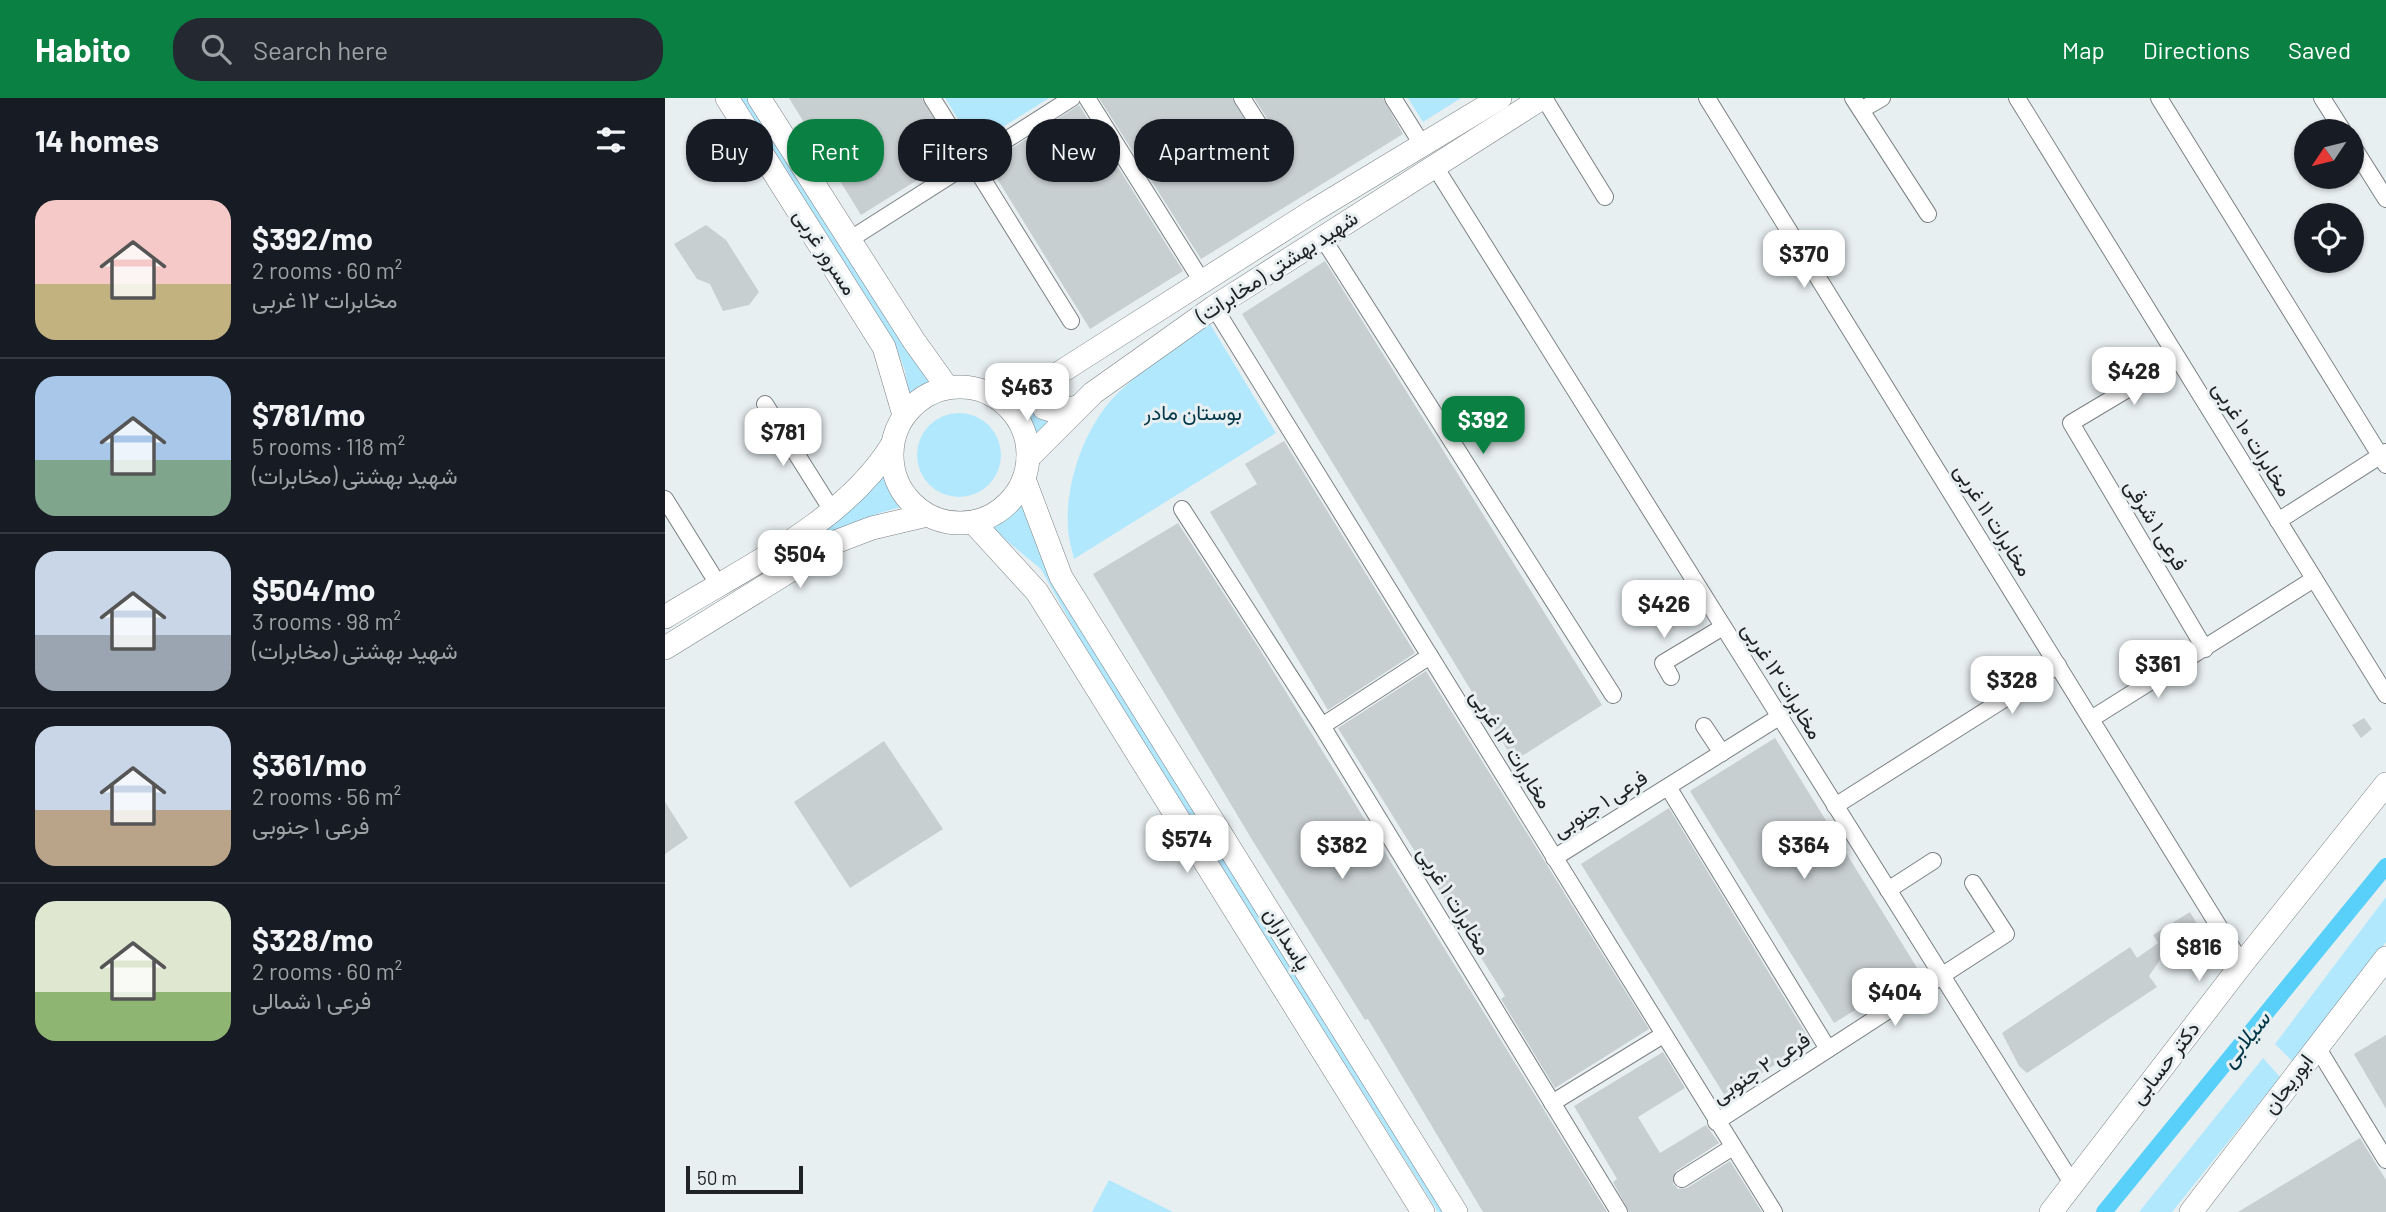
<!DOCTYPE html>
<html lang="en">
<head>
<meta charset="utf-8">
<style>
	:root { --surface:#171b24; --page:#242831; --text:#f1f3f6; --muted:#9ea1a6; --line:#363941; --accent:#0b8043 }
	body { margin:0; font-family:Barlow,Vazirmatn,sans-serif; background:var(--page); color:var(--text); height:100vh; display:flex; flex-direction:column; font-size:26px; white-space:nowrap }
	* { box-sizing:border-box; margin:0 }
	p { font-size:23px; color:var(--muted) }
	.icon { flex:none; width:38px; height:38px; fill:none; stroke:currentColor; stroke-width:2; stroke-linecap:round; stroke-linejoin:round }
	.map { position:relative; flex:1; overflow:hidden }
	.sheet { display:flex; flex-direction:column; background:var(--surface); width:665px }
	.sheet>* { flex:none }
	.guide { position:absolute; left:21px; top:21px; width:665px; height:63px; display:flex; gap:14px }
	.needle { width:46px; rotate:235deg }
	.tools { position:absolute; left:1629px; top:21px; display:grid; gap:14px }
	.tools a { display:grid; place-items:center; width:70px; height:70px; border-radius:50%; background:var(--surface); box-shadow:0 2px 5px #0004; font-size:35px }
	.scale { position:absolute; left:21px; bottom:18px; width:117px; box-sizing:border-box; padding-left:7px; border:4px solid #202324; border-top:0; font-size:19px; line-height:24px; white-space:nowrap; color:#202324; -webkit-text-stroke:5px #e8eff1; paint-order:stroke }
	.price { position:absolute; translate:-50% -60px; padding:0 16px; border-radius:14px; background:#fff; color:#222; font-size:23px; line-height:46px; filter:drop-shadow(0 2px 4px #0008) }
	.price::after { content:''; position:absolute; left:50%; top:42px; width:21px; height:16px; margin-left:-10px; background:inherit; clip-path:polygon(0 0,100% 0,50% 100%) }
	.price.current { background:var(--accent); color:#fff }
	ul { padding:0; list-style:none }
	li { display:flex; align-items:center; gap:21px; height:175px; padding:0 35px }
	li+li { border-top:2px solid var(--line) }
	li span { display:grid; place-items:center; flex:none; width:196px; height:140px; border-radius:21px; color:#555 }
	li>.icon { margin-inline-start:auto }
	span .icon { width:84px; height:84px; fill:#fffc; stroke-width:1 }
	li b { font-size:30px }
	h2 { display:flex; justify-content:space-between; align-items:center; height:84px; padding:0 35px; font-size:30px }
	.tag { padding:0 24px; border-radius:28px; background:var(--surface); box-shadow:0 2px 5px #0004; font-size:24px; line-height:63px }
	.tag.current { background:var(--accent); color:#fff }
	header { display:flex; align-items:center; gap:42px; box-sizing:border-box; height:98px; padding:0 35px; background:var(--accent); color:#fff }
	header strong { font-size:33px }
	nav { display:flex; gap:38px; margin-inline-start:auto; font-size:24px }
	.search { width:490px; height:63px; background:var(--page); display:flex; align-items:center; gap:18px; box-sizing:border-box; padding:0 24px; border-radius:28px; color:var(--muted); font-size:26px }
	main { display:flex; flex:1; min-height:0 }
	.map>svg:first-child { display:block }
	.green { fill:#b1e8fe }
	.lines { fill:none; stroke-linecap:round; stroke-linejoin:round }
	.canal { stroke:#59d0f9; stroke-width:16 }
	.building { fill:#c8cfd1 }
	.minor-casing { stroke:#7c8184; stroke-width:18 }
	.secondary-casing { stroke:#7c8184; stroke-width:24 }
	.minor { stroke:#fff; stroke-width:16 }
	.secondary { stroke:#fff; stroke-width:23 }
	.labels { text-anchor:middle; stroke-width:6; stroke-linejoin:round; paint-order:stroke }
	.street-label { font-size:21px; fill:#202324; stroke:#e8eff1 }
	.park-label { font-size:21px; fill:#003748; stroke:#e8eff1 }
	.water-label { font-size:23px; font-style:italic; fill:#003646; stroke:#e8eff1 }
</style>
</head>
<body>
<header>
<strong>Habito</strong>
<div class="search"><svg class="icon" aria-label="search" viewBox="0 0 24 24"><circle cx="10" cy="10" r="6"/><path d="M15 15l6 6"/></svg>Search here</div>
<nav><a>Map</a><a>Directions</a><a>Saved</a></nav>
</header>
<main>
<section class="sheet">
<h2>14 homes<svg class="icon" aria-label="filters" viewBox="0 0 24 24"><path d="M4 7h16M4 17h16"/><circle cx="9" cy="7" r="2"/><circle cx="15" cy="17" r="2"/></svg></h2>
<ul>
<li><span style="background:linear-gradient(#f6c9c9 60%,#c2b280 0)"><svg class="icon" aria-label="home" viewBox="0 0 24 24"><path d="M3 11l9-7 9 7M6 9v11h12V9"/></svg></span><div><b>$392/mo</b><p>2 rooms · 60 m²</p><p>مخابرات ۱۲ غربی</p></div></li>
<li><span style="background:linear-gradient(#a9c7e8 60%,#7fa58c 0)"><svg class="icon" aria-label="home" viewBox="0 0 24 24"><path d="M3 11l9-7 9 7M6 9v11h12V9"/></svg></span><div><b>$781/mo</b><p>5 rooms · 118 m²</p><p>شهید بهشتی (مخابرات)</p></div></li>
<li><span style="background:linear-gradient(#c9d6e8 60%,#9aa5b1 0)"><svg class="icon" aria-label="home" viewBox="0 0 24 24"><path d="M3 11l9-7 9 7M6 9v11h12V9"/></svg></span><div><b>$504/mo</b><p>3 rooms · 98 m²</p><p>شهید بهشتی (مخابرات)</p></div></li>
<li><span style="background:linear-gradient(#c9d6e8 60%,#b9a48a 0)"><svg class="icon" aria-label="home" viewBox="0 0 24 24"><path d="M3 11l9-7 9 7M6 9v11h12V9"/></svg></span><div><b>$361/mo</b><p>2 rooms · 56 m²</p><p>فرعی ۱ جنوبی</p></div></li>
<li><span style="background:linear-gradient(#dfe7d0 65%,#8fb573 0)"><svg class="icon" aria-label="home" viewBox="0 0 24 24"><path d="M3 11l9-7 9 7M6 9v11h12V9"/></svg></span><div><b>$328/mo</b><p>2 rooms · 60 m²</p><p>فرعی ۱ شمالی</p></div></li>
</ul>
</section>
<div class="map">
<svg width="1721" height="1114" viewBox="0 0 1721 1114">
	<rect width="100%" height="100%" fill="#e8eff1"/>
	<g class="green">
		<path d="M70,0H86L272,285L254,289L244,297L240,273L230,246Z"/>
		<path d="M280,0H384L309,47Z"/>
		<path d="M743,0H796L758,24Z"/>
		<path d="M545,226L611,335L409,461C407,451 403,440 403,429C400,385 420,328 451,297C476,271 515,248 545,226Z"/>
		<path d="M366,301L391,319L369,338C369,324 365,316 354,308Z"/>
		<circle cx="294" cy="357" r="42"/>
		<path d="M219,375L226,393L240,408C185,422 160,436 114,467L107,459C148,434 190,413 219,375Z"/>
		<path d="M359,401L788,1114H773L433,574L376,471L320,425L339,418Z"/>
		<path d="M1721,799V844L1629,965L1610,946Z"/>
		<path d="M1598,960L1615,979L1507,1114H1474Z"/>
		<path d="M444,1082L508,1114H427Z"/>
	</g>
	<g class="lines">
		<path class="canal" d="M1439,1114L1721,768"/>
	</g>
	<g class="building">
		<path d="M124,0H257L291,58L196,117Z"/>
		<path d="M434,0H567L608,69L617,73L626,68V58L589,0H718L738,36L536,161Z"/>
		<path d="M414,7L518,173L425,231L323,66Z"/>
		<path d="M41,127L61,142L94,194L84,207L58,213L45,186L32,181L9,146Z"/>
		<path d="M660,163L937,607L849,663L577,216Z"/>
		<path d="M619,343L750,555L663,612L545,414L592,386L580,366Z"/>
		<path d="M513,425L592,547L942,1114H818L703,921L700,922L589,745L428,476Z"/>
		<path d="M761,573L984,931L890,990L836,901L840,898L673,630Z"/>
		<path d="M1699,620L1707,631L1696,640L1687,627Z"/>
		<path d="M1110,640L1254,873L1169,925L1025,693Z"/>
		<path d="M219,643L278,731L185,790L129,704Z"/>
		<path d="M0,704L23,740L0,756Z"/>
		<path d="M1004,710L1146,944L1060,998L916,766Z"/>
		<path d="M1525,814L1536,832L1508,869L1499,856L1484,878L1492,889L1362,975L1354,968L1337,935L1465,849L1472,860L1493,845L1488,837Z"/>
		<path d="M1721,937V1011L1689,956Z"/>
		<path d="M998,954L1020,990L973,1019L995,1055L1041,1027L1054,1045L1011,1073L1008,1086L1013,1091L1022,1090L1065,1063L1097,1114H964L948,1084L952,1081L909,1008Z"/>
		<path d="M1695,1040L1721,1082V1114H1573Z"/>
	</g>
	<g class="lines">
		<g class="minor-casing">
			<g id="minor">
				<path d="M267,0L406,223"/>
				<path d="M422,0L538,185"/>
				<path d="M577,0L617,63"/>
				<path d="M728,0L758,48"/>
				<path d="M879,0L940,99"/>
				<path d="M1042,0L1577,866"/>
				<path d="M1188,0L1263,116"/>
				<path d="M1352,0L1721,597"/>
				<path d="M1494,0L1721,367"/>
				<path d="M1657,0L1678,33"/>
				<path d="M1196,12L1217,0"/>
				<path d="M1687,47L1721,101"/>
				<path d="M769,67L1407,1085"/>
				<path d="M657,139L948,597"/>
				<path d="M184,142L407,0"/>
				<path d="M549,209L1109,1114"/>
				<path d="M1513,261L1406,325L1540,551"/>
				<path d="M100,306L168,414"/>
				<path d="M0,401L53,486"/>
				<path d="M517,411L657,628L954,1114"/>
				<path d="M1613,423L1721,354"/>
				<path d="M1006,579L998,565L1058,529"/>
				<path d="M1426,621L1649,481"/>
				<path d="M657,628L765,558"/>
				<path d="M1039,628L1057,655"/>
				<path d="M1003,689L1163,951"/>
				<path d="M1170,708L1393,567"/>
				<path d="M889,760L1114,619"/>
				<path d="M1223,792L1268,763"/>
				<path d="M1652,949L1721,1062"/>
				<path d="M887,1005L998,937"/>
				<path d="M1051,1024L1341,836L1308,785"/>
				<path d="M1017,1081L1068,1049"/>
			</g>
		</g>
		<g class="secondary-casing">
			<g id="secondary">
				<path d="M62,0L219,249L239,317"/>
				<path d="M94,0L249,243L282,289"/>
				<path d="M384,281L376,295L379,310L392,314L412,309"/>
				<circle cx="295" cy="357" r="68"/>
				<path d="M328,298L346,297L380,284L648,113L835,0"/>
				<path d="M363,360L428,295L549,209L877,0"/>
				<path d="M359,381L396,479L791,1114"/>
				<path d="M308,424L372,494L758,1114"/>
				<path d="M0,519C77,471 179,425 227,347"/>
				<path d="M0,550L173,443L207,430L262,417"/>
				<path d="M1386,1114L1577,866L1721,686"/>
				<path d="M1526,1114L1721,860"/>
			</g>
		</g>
		<use href="#minor" class="minor"/>
		<use href="#secondary" class="secondary"/>
	</g>
	<g class="labels">
		<g class="street-label">
			<text transform="translate(160 154) rotate(57)" y="7">مسرور غربی</text>
			<text transform="translate(612 169) rotate(-33)" y="7">شهید بهشتی (مخابرات)</text>
			<text transform="translate(1587 341) rotate(58)" y="7">مخابرات ۱۰ غربی</text>
			<text transform="translate(1328 422) rotate(58)" y="7">مخابرات ۱۱ غربی</text>
			<text transform="translate(1491 427) rotate(59)" y="7">فرعی ۱ شرقی</text>
			<text transform="translate(1117 583) rotate(58)" y="7">مخابرات ۱۲ غربی</text>
			<text transform="translate(846 651) rotate(58)" y="7">مخابرات ۱۳ غربی</text>
			<text transform="translate(935 706) rotate(-32)" y="7">فرعی ۱ جنوبی</text>
			<text transform="translate(789 803) rotate(59)" y="7">مخابرات ۱ غربی</text>
			<text transform="translate(622 841) rotate(58)" y="7">پاسداران</text>
			<text transform="translate(1500 965) rotate(-52)" y="7">دکتر حسابی</text>
			<text transform="translate(1096 970) rotate(-33)" y="7">فرعی ۲ جنوبی</text>
			<text transform="translate(1623 986) rotate(-53)" y="7">ابوریحان</text>
		</g>
		<g class="park-label">
			<text x="528" y="322">بوستان مادر</text>
		</g>
		<g class="water-label">
			<text transform="translate(1580 941) rotate(-51)" y="8">سیلابی</text>
		</g>
	</g>
</svg>
<div class="tools">
<a><svg class="needle" viewBox="-14 -14 28 28"><path d="M0-13l5 13h-10z" fill="#e53935"/><path d="M0 13l5-13h-10z" fill="#9ea1a6"/></svg></a>
<a><svg class="icon" aria-label="locate" viewBox="0 0 24 24"><circle cx="12" cy="12" r="6"/><path d="M12 2v4M12 18v4M2 12h4M18 12h4"/></svg></a>
</div>
<div class="scale">50 m</div>
<b class="price" style="left:1139px;top:192px">$370</b>
<b class="price" style="left:1469px;top:309px">$428</b>
<b class="price" style="left:362px;top:325px">$463</b>
<b class="price current" style="left:818px;top:358px">$392</b>
<b class="price" style="left:118px;top:370px">$781</b>
<b class="price" style="left:135px;top:492px">$504</b>
<b class="price" style="left:999px;top:542px">$426</b>
<b class="price" style="left:1493px;top:602px">$361</b>
<b class="price" style="left:1347px;top:618px">$328</b>
<b class="price" style="left:522px;top:777px">$574</b>
<b class="price" style="left:677px;top:783px">$382</b>
<b class="price" style="left:1139px;top:783px">$364</b>
<b class="price" style="left:1534px;top:885px">$816</b>
<b class="price" style="left:1230px;top:930px">$404</b>
<div class="guide">
<a class="tag">Buy</a>
<a class="tag current">Rent</a>
<a class="tag">Filters</a>
<a class="tag">New</a>
<a class="tag">Apartment</a>
</div>
</div>
</main>
</body>
</html>
